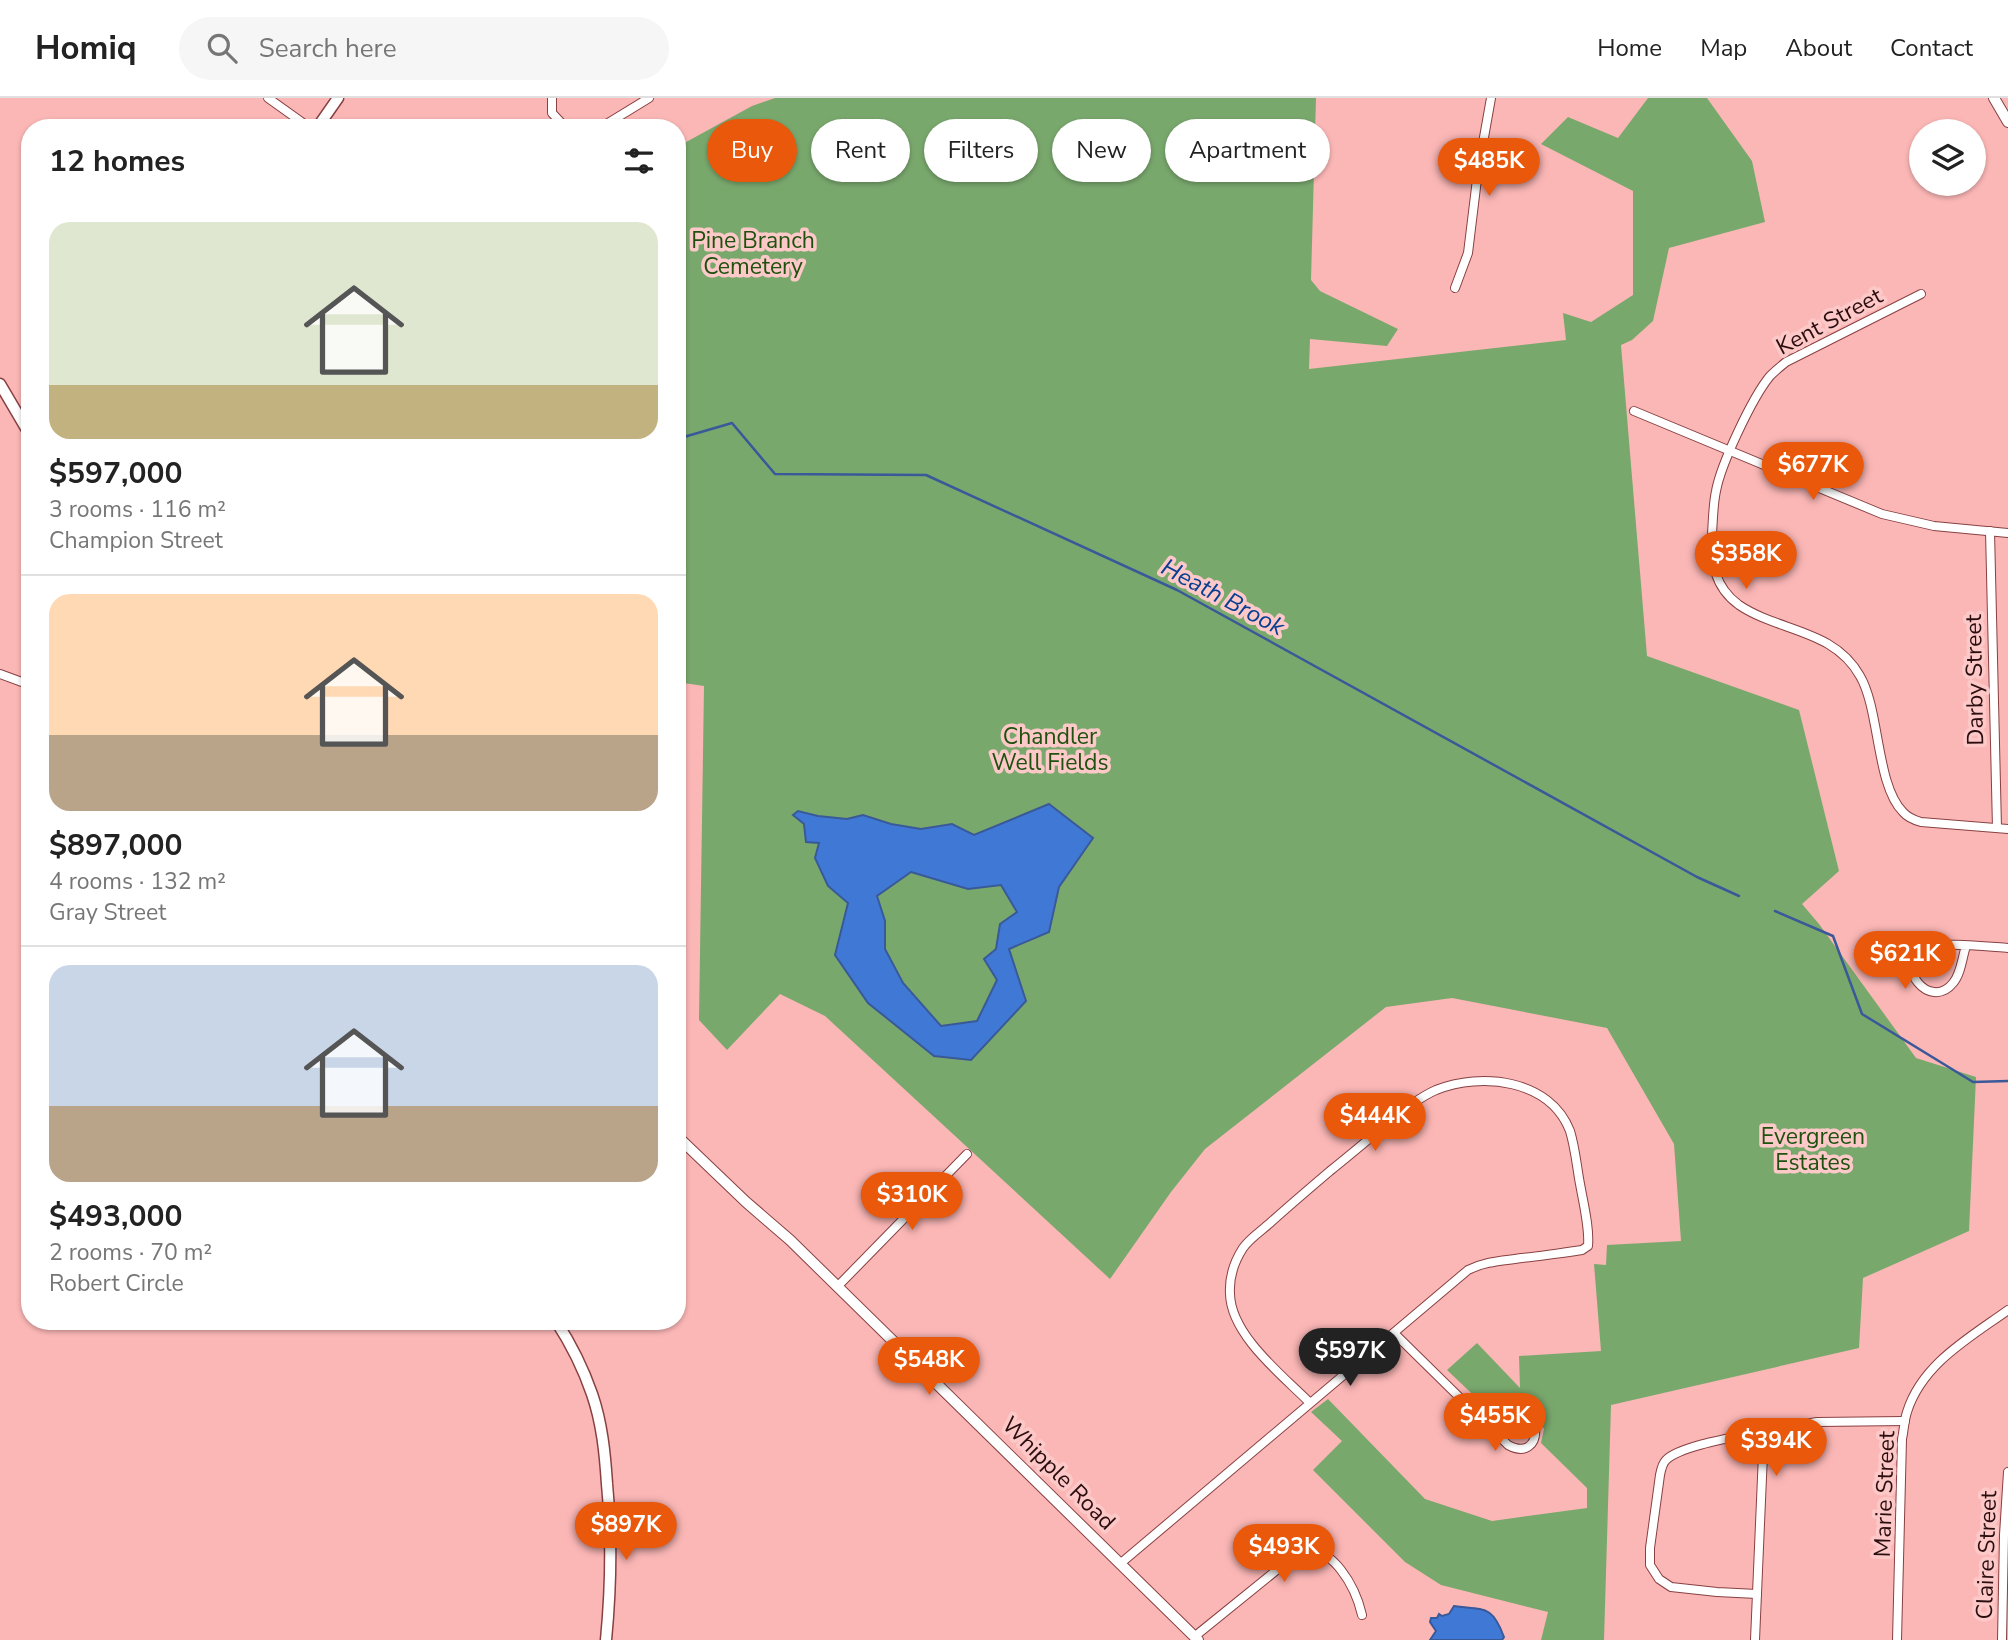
<!DOCTYPE html>
<html lang="en">
<head>
<meta charset="utf-8">
<style>
	:root { --surface:#fff; --page:#f6f6f6; --text:#222; --muted:#767676; --line:#e0e0e0; --accent:#ea580c }
	body { margin:0; font-family:"Nunito Sans",sans-serif; background:var(--page); color:var(--text); height:100vh; display:flex; flex-direction:column; font-size:26px; white-space:nowrap }
	* { box-sizing:border-box; margin:0 }
	p { font-size:23px; color:var(--muted) }
	.icon { flex:none; width:38px; height:38px; fill:none; stroke:currentColor; stroke-width:2; stroke-linecap:round; stroke-linejoin:round }
	.map { position:relative; flex:1; overflow:hidden }
	.sheet { position:absolute; left:21px; top:21px; width:665px; height:1211px; display:flex; flex-direction:column; background:var(--surface); border-radius:28px; box-shadow:0 2px 5px #0004 }
	.sheet>* { flex:none }
	.top-card { position:absolute; left:707px; top:21px; width:665px; height:63px; display:flex; gap:14px }
	.buttons { position:absolute; left:1909px; top:21px; display:grid; gap:14px }
	.buttons a { display:grid; place-items:center; width:77px; height:77px; border-radius:50%; background:var(--surface); box-shadow:0 2px 5px #0004; font-size:35px }
	.price { position:absolute; translate:-50% -60px; padding:0 16px; border-radius:24px; background:var(--accent); color:#fff; font-size:23px; line-height:46px; filter:drop-shadow(0 2px 4px #0008) }
	.price::after { content:''; position:absolute; left:50%; top:42px; width:21px; height:16px; margin-left:-10px; background:inherit; clip-path:polygon(0 0,100% 0,50% 100%) }
	.price.selected { background:#222; color:#fff }
	ul { padding:0; list-style:none }
	li { display:grid; align-content:center; gap:14px; height:371px; padding:0 28px }
	li+li { border-top:2px solid var(--line) }
	li span { display:grid; place-items:center; height:217px; border-radius:21px; color:#555 }
	li>.icon { margin-inline-start:auto }
	span .icon { width:126px; height:126px; fill:#fffc; stroke-width:1 }
	li b { font-size:30px }
	h2 { display:flex; justify-content:space-between; align-items:center; height:84px; padding:0 28px; font-size:30px }
	.tag { padding:0 24px; border-radius:32px; background:var(--surface); box-shadow:0 2px 5px #0004; font-size:24px; line-height:63px }
	.tag.selected { background:var(--accent); color:#fff }
	header { display:flex; align-items:center; gap:42px; box-sizing:border-box; height:98px; padding:0 35px; background:var(--surface); border-bottom:2px solid var(--line) }
	header strong { font-size:33px }
	nav { display:flex; gap:38px; margin-inline-start:auto; font-size:24px }
	.search { width:490px; height:63px; background:var(--page); display:flex; align-items:center; gap:18px; box-sizing:border-box; padding:0 24px; border-radius:38px; color:var(--muted); font-size:26px }
	.map>svg:first-child { display:block }
	.green { fill:#79a86d }
	.water { fill:#4079d5; stroke:#395999; stroke-width:2; fill-rule:evenodd }
	.lines { fill:none; stroke-linecap:round; stroke-linejoin:round }
	.stream { stroke:#395999; stroke-width:2.5 }
	.minor-casing { stroke:#884042; stroke-width:10 }
	.tertiary-casing { stroke:#884042; stroke-width:12 }
	.secondary-casing { stroke:#884042; stroke-width:13 }
	.minor { stroke:#fff; stroke-width:8 }
	.tertiary { stroke:#fff; stroke-width:10 }
	.secondary { stroke:#fff; stroke-width:10 }
	.labels { text-anchor:middle; stroke-width:7; stroke-linejoin:round; paint-order:stroke }
	.park-label { font-size:23px; fill:#1e510f; stroke:#fdc9c8 }
	.street-label { font-size:23px; fill:#2a0d0e; stroke:#fdc9c8 }
	.water-label { font-size:24px; font-style:italic; fill:#073f91; stroke:#fdc9c8 }
</style>
</head>
<body>
<header>
<strong>Homiq</strong>
<div class="search"><svg class="icon" aria-label="search" viewBox="0 0 24 24"><circle cx="10" cy="10" r="6"/><path d="M15 15l6 6"/></svg>Search here</div>
<nav><a>Home</a><a>Map</a><a>About</a><a>Contact</a></nav>
</header>
<div class="map">
<svg width="2008" height="1542" viewBox="0 0 2008 1542">
	<rect width="100%" height="100%" fill="#fbb7b6"/>
	<path class="green" d="M775,0H1316L1311,182L1320,193L1398,231L1387,248L1310,241L1309,271L1566,242L1563,215L1591,224L1633,197V93L1541,46L1568,19L1618,40L1648,0H1707L1752,63L1765,124L1669,150L1653,223L1632,242L1621,247L1647,558L1799,612L1839,773L1802,806L1819,826L1916,960L1976,979L1969,1133L1863,1180L1859,1250L1611,1307L1604,1542H1541L1548,1514L1441,1487L1405,1464L1313,1372L1342,1343L1311,1314L1328,1301L1425,1401L1492,1423L1587,1410V1390L1541,1345L1544,1331L1535,1314L1514,1305L1487,1310L1447,1272L1477,1245L1520,1290L1519,1258L1601,1253L1594,1166L1606,1167L1607,1147L1681,1143L1674,1046L1607,930L1452,900L1386,909L1205,1051L1171,1094L1110,1181L825,918L780,896L727,952L699,922L704,588L677,584V49L752,8Z"/>
	<g class="water">
		<path d="M1049,706L1093,740L1059,789L1049,834L1009,851L1026,903L971,962L934,958L868,905L835,857L848,805L828,788L815,760L819,745L806,744L804,726L793,717L798,713L818,718L847,721L863,717L891,726L921,731L952,726L974,737ZM911,774L968,791L1001,787L1017,814L1000,826L996,851L984,861L997,882L977,923L941,928L903,885L885,851V823L877,798Z"/>
		<path d="M1454,1508C1485,1512 1492,1507 1504,1539L1502,1542H1430L1436,1533L1430,1524L1431,1520H1437L1439,1516L1442,1518L1449,1516Z"/>
	</g>
	<g class="lines">
		<g class="stream">
			<path d="M677,341L732,325L775,376L926,377L1177,492L1697,779L1739,798"/>
			<path d="M1775,813L1833,838L1862,916L1973,984L2008,983"/>
		</g>
		<g class="minor-casing">
			<g id="minor">
				<path d="M268,0L310,30"/>
				<path d="M552,0V15L566,30"/>
				<path d="M600,30L649,0"/>
				<path d="M1455,190L1468,155L1478,73L1491,0"/>
				<path d="M1921,196L1786,264C1781,268 1775,273 1770,278C1752,300 1721,366 1716,393C1713,407 1713,422 1712,436C1711,464 1714,489 1739,507C1779,534 1834,531 1860,578C1880,612 1876,687 1903,714C1908,720 1914,722 1921,724L2008,731"/>
				<path d="M1634,313L1882,416L1934,428L2008,435"/>
				<path d="M1990,433L1997,730"/>
				<path d="M0,576L30,587"/>
				<path d="M1966,848C1962,860 1961,876 1953,885C1930,914 1891,866 1926,850C1939,843 1991,849 2008,850"/>
				<path d="M837,1189L967,1056"/>
				<path d="M1394,1235L1508,1347C1545,1367 1543,1301 1510,1317C1504,1320 1499,1328 1493,1333"/>
				<path d="M1121,1465L1468,1172C1486,1163 1502,1163 1522,1160C1542,1158 1562,1155 1582,1152L1588,1148C1590,1127 1581,1096 1578,1074C1576,1061 1574,1046 1570,1033C1550,981 1481,974 1436,992C1418,1000 1403,1013 1388,1025C1369,1041 1350,1057 1330,1073C1310,1090 1290,1107 1270,1125C1261,1133 1249,1141 1243,1150C1234,1164 1229,1180 1230,1196C1231,1237 1282,1277 1310,1305"/>
				<path d="M1757,1496L1717,1494L1671,1489L1659,1481L1650,1467V1450L1660,1377C1661,1372 1662,1366 1666,1362C1681,1347 1742,1338 1764,1333"/>
				<path d="M1194,1539L1299,1454C1333,1444 1356,1491 1362,1517"/>
				<path d="M1755,1542L1764,1333L1817,1324L1905,1323"/>
				<path d="M1897,1542L1902,1341C1904,1332 1904,1323 1907,1314C1922,1266 1969,1240 2008,1212"/>
				<path d="M2002,1542L2004,1437L2008,1374"/>
			</g>
		</g>
		<g class="tertiary-casing">
			<g id="tertiary">
				<path d="M1994,0L2008,24"/>
				<path d="M677,1038L746,1104L790,1142L1198,1542"/>
			</g>
		</g>
		<g class="secondary-casing">
			<g id="secondary">
				<path d="M317,30L338,0"/>
				<path d="M0,286L30,337"/>
				<path d="M556,1223C571,1246 583,1270 592,1296C602,1325 605,1355 607,1386C612,1438 611,1490 606,1542"/>
			</g>
		</g>
		<use href="#minor" class="minor"/>
		<use href="#tertiary" class="tertiary"/>
		<use href="#secondary" class="secondary"/>
	</g>
	<g class="labels">
		<g class="park-label">
			<text x="753" y="150">Pine Branch<tspan x="753" dy="26">Cemetery</tspan></text>
			<text x="1050" y="646">Chandler<tspan x="1050" dy="26">Well Fields</tspan></text>
			<text x="1813" y="1046">Evergreen<tspan x="1813" dy="26">Estates</tspan></text>
		</g>
		<g class="street-label">
			<text transform="translate(1829 223) rotate(-28)" y="8">Kent Street</text>
			<text transform="translate(1974 582) rotate(-91)" y="8">Darby Street</text>
			<text transform="translate(1059 1375) rotate(45)" y="8">Whipple Road</text>
			<text transform="translate(1884 1396) rotate(-88)" y="8">Marie Street</text>
			<text transform="translate(1986 1457) rotate(-88)" y="8">Claire Street</text>
		</g>
		<g class="water-label">
			<text transform="translate(1223 499) rotate(28)" y="8">Heath Brook</text>
		</g>
	</g>
</svg>
<div class="buttons">
<a><svg class="icon" aria-label="layers" viewBox="0 0 24 24"><path d="M12 4l9 5-9 5-9-5zM3 14l9 5 9-5"/></svg></a>
</div>
<b class="price" style="left:1489px;top:100px">$485K</b>
<b class="price" style="left:1813px;top:404px">$677K</b>
<b class="price" style="left:1746px;top:493px">$358K</b>
<b class="price" style="left:1905px;top:893px">$621K</b>
<b class="price" style="left:1375px;top:1055px">$444K</b>
<b class="price" style="left:912px;top:1134px">$310K</b>
<b class="price selected" style="left:1350px;top:1290px">$597K</b>
<b class="price" style="left:929px;top:1299px">$548K</b>
<b class="price" style="left:1495px;top:1355px">$455K</b>
<b class="price" style="left:1776px;top:1380px">$394K</b>
<b class="price" style="left:626px;top:1464px">$897K</b>
<b class="price" style="left:1284px;top:1486px">$493K</b>
<div class="top-card">
<a class="tag selected">Buy</a>
<a class="tag">Rent</a>
<a class="tag">Filters</a>
<a class="tag">New</a>
<a class="tag">Apartment</a>
</div>
<section class="sheet">
<h2>12 homes<svg class="icon" aria-label="filters" viewBox="0 0 24 24"><path d="M4 7h16M4 17h16"/><circle cx="9" cy="7" r="2"/><circle cx="15" cy="17" r="2"/></svg></h2>
<ul>
<li><span style="background:linear-gradient(#dfe7d0 75%,#c2b280 0)"><svg class="icon" aria-label="home" viewBox="0 0 24 24"><path d="M3 11l9-7 9 7M6 9v11h12V9"/></svg></span><div><b>$597,000</b><p>3 rooms · 116 m²</p><p>Champion Street</p></div></li>
<li><span style="background:linear-gradient(#ffd9b3 65%,#b9a48a 0)"><svg class="icon" aria-label="home" viewBox="0 0 24 24"><path d="M3 11l9-7 9 7M6 9v11h12V9"/></svg></span><div><b>$897,000</b><p>4 rooms · 132 m²</p><p>Gray Street</p></div></li>
<li><span style="background:linear-gradient(#c9d6e8 65%,#b9a48a 0)"><svg class="icon" aria-label="home" viewBox="0 0 24 24"><path d="M3 11l9-7 9 7M6 9v11h12V9"/></svg></span><div><b>$493,000</b><p>2 rooms · 70 m²</p><p>Robert Circle</p></div></li>
</ul>
</section>
</div>
</body>
</html>
